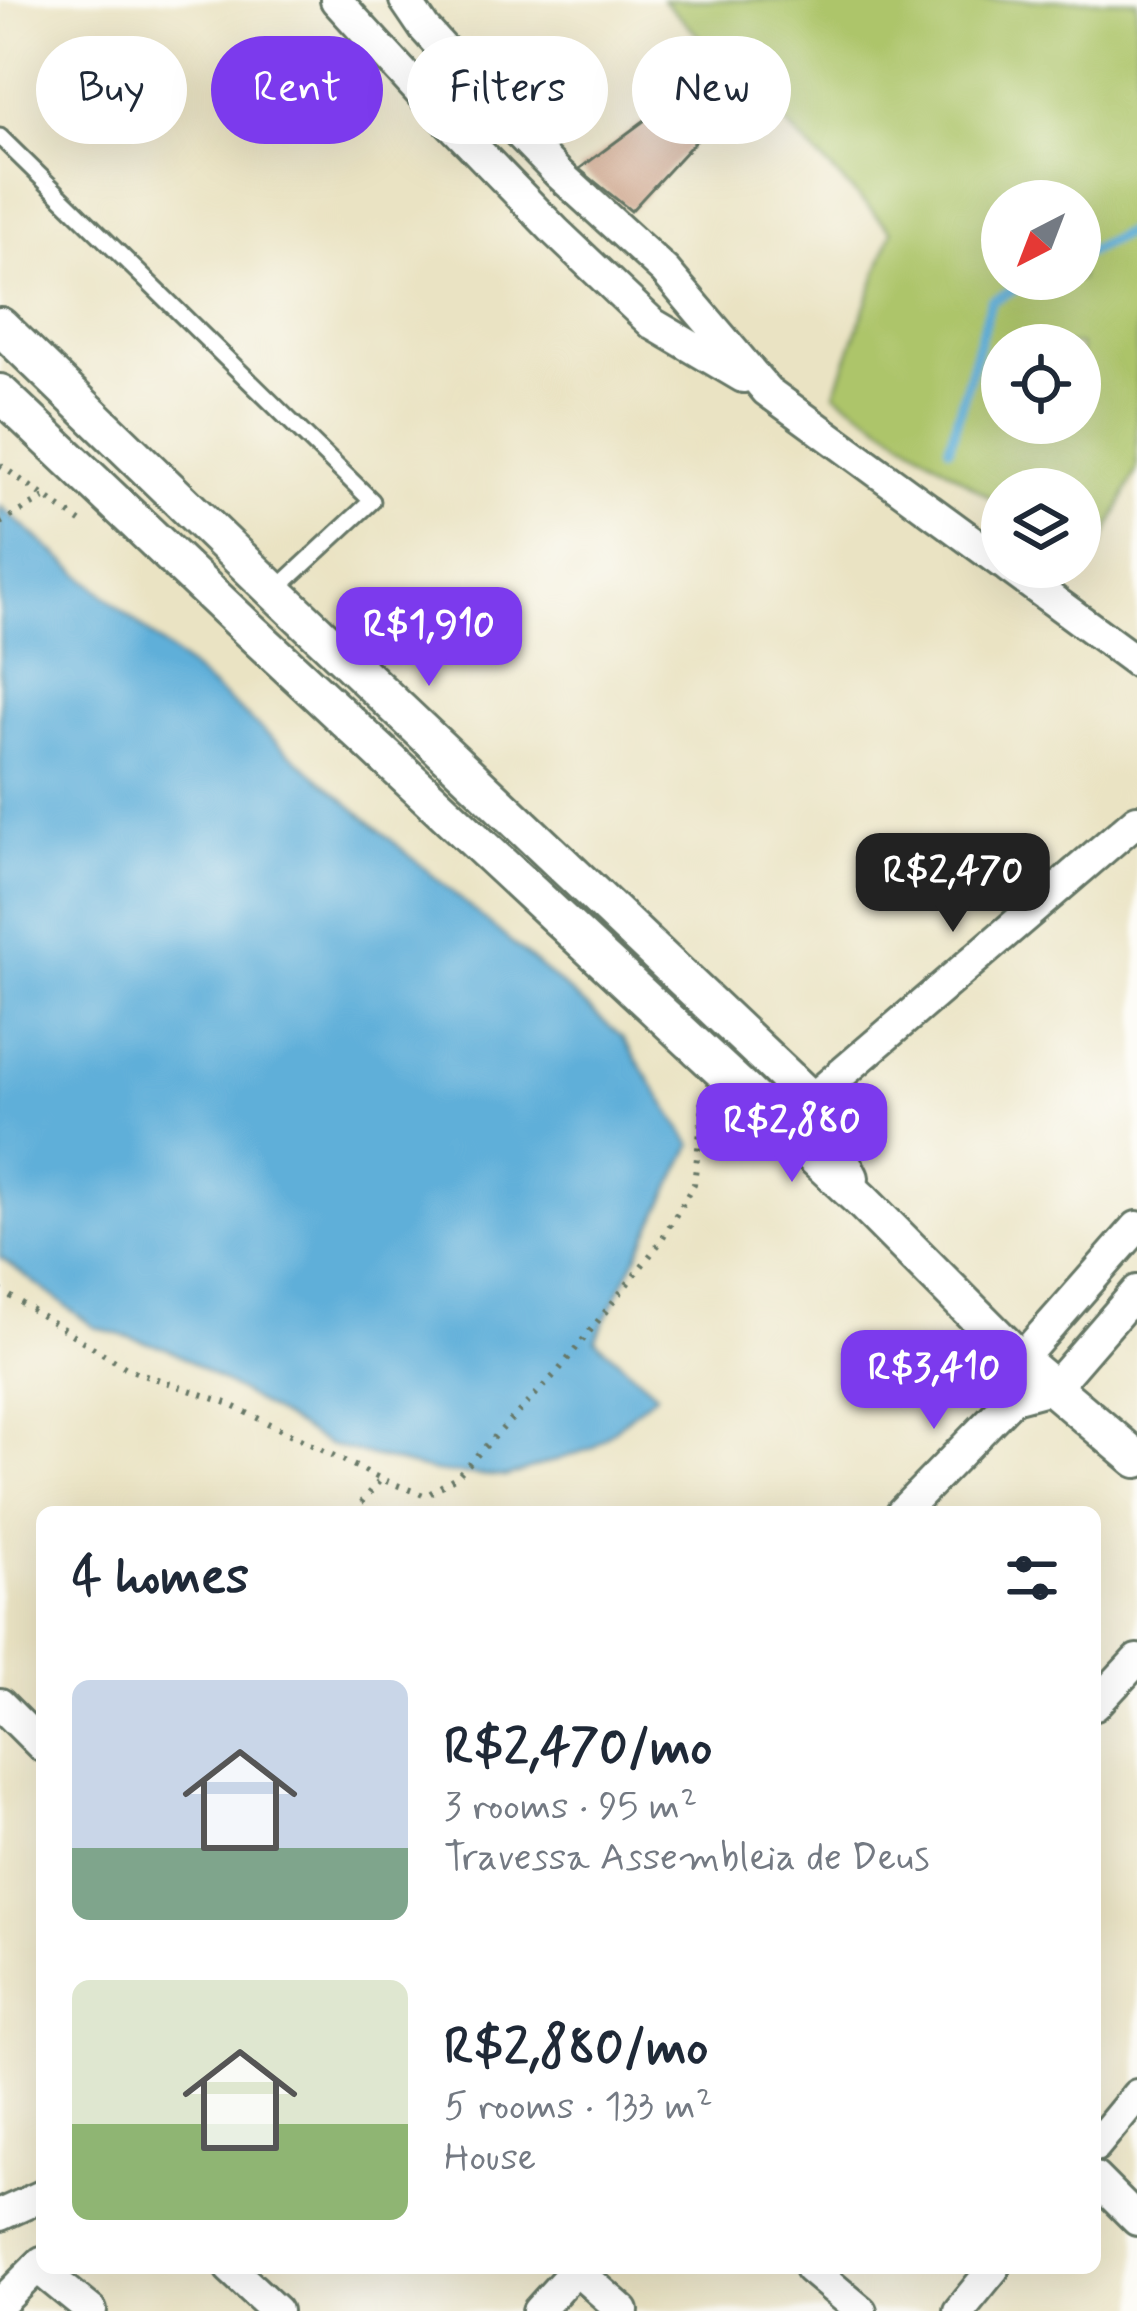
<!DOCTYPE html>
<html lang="en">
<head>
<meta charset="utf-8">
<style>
	:root { --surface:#fff; --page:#f2f2f3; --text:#1f2937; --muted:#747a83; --accent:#7c3aed }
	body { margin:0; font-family:Mynerve,sans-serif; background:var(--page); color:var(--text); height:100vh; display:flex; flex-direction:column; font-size:45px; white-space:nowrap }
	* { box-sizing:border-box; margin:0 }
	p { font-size:39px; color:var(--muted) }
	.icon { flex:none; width:66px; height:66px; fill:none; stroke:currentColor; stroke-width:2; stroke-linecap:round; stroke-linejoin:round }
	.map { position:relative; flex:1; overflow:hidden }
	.panel { position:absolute; left:36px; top:1506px; width:1065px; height:768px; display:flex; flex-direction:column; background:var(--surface); border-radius:18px; box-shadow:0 12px 48px #0002 }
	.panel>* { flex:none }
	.banner { position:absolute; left:36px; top:36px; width:1065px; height:108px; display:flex; gap:24px }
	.needle { width:78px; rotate:222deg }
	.fabs { position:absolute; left:981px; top:180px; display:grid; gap:24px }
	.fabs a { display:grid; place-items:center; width:120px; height:120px; border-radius:50%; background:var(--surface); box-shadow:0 12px 48px #0002; font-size:60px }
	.price { position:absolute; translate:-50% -102px; padding:0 27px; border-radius:24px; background:var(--accent); color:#fff; font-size:39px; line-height:78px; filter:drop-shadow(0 3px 6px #0008) }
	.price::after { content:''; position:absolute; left:50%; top:72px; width:36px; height:27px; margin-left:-18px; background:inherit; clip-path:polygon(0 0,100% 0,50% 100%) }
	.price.selected { background:#222; color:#fff }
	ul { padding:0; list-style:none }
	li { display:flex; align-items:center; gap:36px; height:300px; padding:0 36px }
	li span { display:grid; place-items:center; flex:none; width:336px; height:240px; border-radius:18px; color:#555 }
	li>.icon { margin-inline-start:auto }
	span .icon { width:144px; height:144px; fill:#fffc; stroke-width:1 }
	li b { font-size:51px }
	h2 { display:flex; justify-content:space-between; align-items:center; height:144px; padding:0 36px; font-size:51px }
	.pill { padding:0 42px; border-radius:54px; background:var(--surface); box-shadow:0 12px 48px #0002; font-size:42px; line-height:108px }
	.pill.selected { background:var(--accent); color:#fff }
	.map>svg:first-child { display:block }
	.green { fill:#adc56a; stroke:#66814f; stroke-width:3; fill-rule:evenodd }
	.water { fill:#5eafd9; stroke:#3e7686; stroke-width:3 }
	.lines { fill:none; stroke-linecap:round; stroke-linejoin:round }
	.stream { stroke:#5eafd9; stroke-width:10 }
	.building { fill:#c99e83 }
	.service-casing { stroke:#676; stroke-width:21 }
	.minor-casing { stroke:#676; stroke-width:36 }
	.tertiary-casing { stroke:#676; stroke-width:42 }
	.path { stroke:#676; stroke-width:6; stroke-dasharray:3 9; stroke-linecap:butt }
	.service { stroke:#fff; stroke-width:15 }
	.minor { stroke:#fff; stroke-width:30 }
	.tertiary { stroke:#fff; stroke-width:36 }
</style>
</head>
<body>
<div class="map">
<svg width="1137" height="2311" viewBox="0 0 1137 2311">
	<rect width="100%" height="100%" fill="#fdfcf7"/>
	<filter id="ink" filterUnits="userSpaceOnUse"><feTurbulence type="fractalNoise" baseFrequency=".00833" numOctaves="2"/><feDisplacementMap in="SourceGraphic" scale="24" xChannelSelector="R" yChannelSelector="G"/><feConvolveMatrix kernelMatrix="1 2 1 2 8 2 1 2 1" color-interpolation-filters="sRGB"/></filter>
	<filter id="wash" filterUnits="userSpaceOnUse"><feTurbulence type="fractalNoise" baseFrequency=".004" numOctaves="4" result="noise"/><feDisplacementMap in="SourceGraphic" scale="48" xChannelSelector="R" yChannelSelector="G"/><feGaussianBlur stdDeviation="2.7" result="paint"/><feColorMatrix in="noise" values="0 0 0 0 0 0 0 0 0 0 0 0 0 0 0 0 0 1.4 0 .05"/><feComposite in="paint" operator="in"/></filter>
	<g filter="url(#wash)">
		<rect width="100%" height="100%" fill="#eae3c3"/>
		<path class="green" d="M663,0H1137V469L1092,566L1080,558V489H1002V506L835,393L892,231ZM1002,201H1080V279H1002ZM1002,345H1080V423H1002Z"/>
		<path class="water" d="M0,506L622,1037L692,1145L595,1340L656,1393L593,1448L505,1477L435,1472L329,1445L169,1349L94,1327L0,1257Z"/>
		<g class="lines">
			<g class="stream">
				<path d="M1080,256L1137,227"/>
				<path d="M949,447L991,301L1034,279"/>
			</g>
		</g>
		<g id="blocks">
			<path class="building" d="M672,100L703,133L631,211L579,169Z"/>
		</g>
	</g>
	<g filter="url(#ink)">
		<use href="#blocks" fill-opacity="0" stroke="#676" stroke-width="3"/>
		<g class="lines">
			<g class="service-casing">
				<path id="service" d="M0,137L372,501L276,590"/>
			</g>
			<g class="minor-casing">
				<g id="minor">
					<path d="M336,0L422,94L556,232L653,324L743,377"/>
					<path d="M405,0L424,28L514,128L558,173L665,271L767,391L1002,563"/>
					<path d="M1008,567L1137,662"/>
					<path d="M811,1100L1137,820"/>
					<path d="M1016,1381L1020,1360L1137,1227"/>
					<path d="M902,1512L1013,1398L1054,1387L1137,1291"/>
					<path d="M0,1704L42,1746"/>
					<path d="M1095,1705L1137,1660"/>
					<path d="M1095,2146L1137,2095"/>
					<path d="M1095,2178L1137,2220"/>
					<path d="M0,2215L42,2196"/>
					<path d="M37,2267L91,2311"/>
					<path d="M230,2268L276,2311"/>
					<path d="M574,2268L623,2311"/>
					<path d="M810,2268L861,2311"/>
					<path d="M0,2304L42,2262"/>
					<path d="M538,2311L577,2268"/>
					<path d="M959,2311L994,2268"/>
				</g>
			</g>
			<g class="tertiary-casing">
				<g id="tertiary">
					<path d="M0,326L274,591L811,1100L850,1178"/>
					<path d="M0,393L245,626L861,1200L1020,1360L1137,1459"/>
				</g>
			</g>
			<g class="path">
				<path d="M0,465L82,523"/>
				<path d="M0,523L44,498"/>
				<path d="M0,1290L128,1369L227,1403L381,1479L426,1496L457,1476L559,1370L659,1244L694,1184L703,1104L700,1101"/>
				<path d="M354,1512L381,1479"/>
			</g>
			<use href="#service" class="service"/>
			<use href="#minor" class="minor"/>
			<use href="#tertiary" class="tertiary"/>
		</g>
	</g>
</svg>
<div class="fabs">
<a><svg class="needle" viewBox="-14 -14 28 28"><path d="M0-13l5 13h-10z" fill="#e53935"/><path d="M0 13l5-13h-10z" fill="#747a83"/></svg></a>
<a><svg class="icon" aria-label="locate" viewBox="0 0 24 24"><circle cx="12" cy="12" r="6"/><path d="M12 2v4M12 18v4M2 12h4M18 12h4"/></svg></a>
<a><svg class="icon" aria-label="layers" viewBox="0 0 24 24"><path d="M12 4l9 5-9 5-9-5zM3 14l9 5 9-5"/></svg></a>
</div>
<b class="price" style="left:429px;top:689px">R$1,910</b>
<b class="price selected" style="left:953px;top:935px">R$2,470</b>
<b class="price" style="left:792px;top:1185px">R$2,880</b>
<b class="price" style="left:934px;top:1432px">R$3,410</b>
<div class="banner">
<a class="pill">Buy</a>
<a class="pill selected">Rent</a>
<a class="pill">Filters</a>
<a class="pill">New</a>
</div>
<section class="panel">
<h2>4 homes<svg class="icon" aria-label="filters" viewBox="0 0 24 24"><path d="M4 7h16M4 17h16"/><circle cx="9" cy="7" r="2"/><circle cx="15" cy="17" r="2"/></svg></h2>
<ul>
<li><span style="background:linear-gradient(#c9d6e8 70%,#7fa58c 0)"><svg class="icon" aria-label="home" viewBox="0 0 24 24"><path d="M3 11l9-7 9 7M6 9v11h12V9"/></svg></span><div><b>R$2,470/mo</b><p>3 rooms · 95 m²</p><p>Travessa Assembleia de Deus</p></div></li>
<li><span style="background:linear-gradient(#dfe7d0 60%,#8fb573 0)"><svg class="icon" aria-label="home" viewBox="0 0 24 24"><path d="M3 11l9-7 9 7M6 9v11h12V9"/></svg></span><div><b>R$2,880/mo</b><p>5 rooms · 133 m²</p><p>House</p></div></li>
</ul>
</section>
</div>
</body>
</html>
